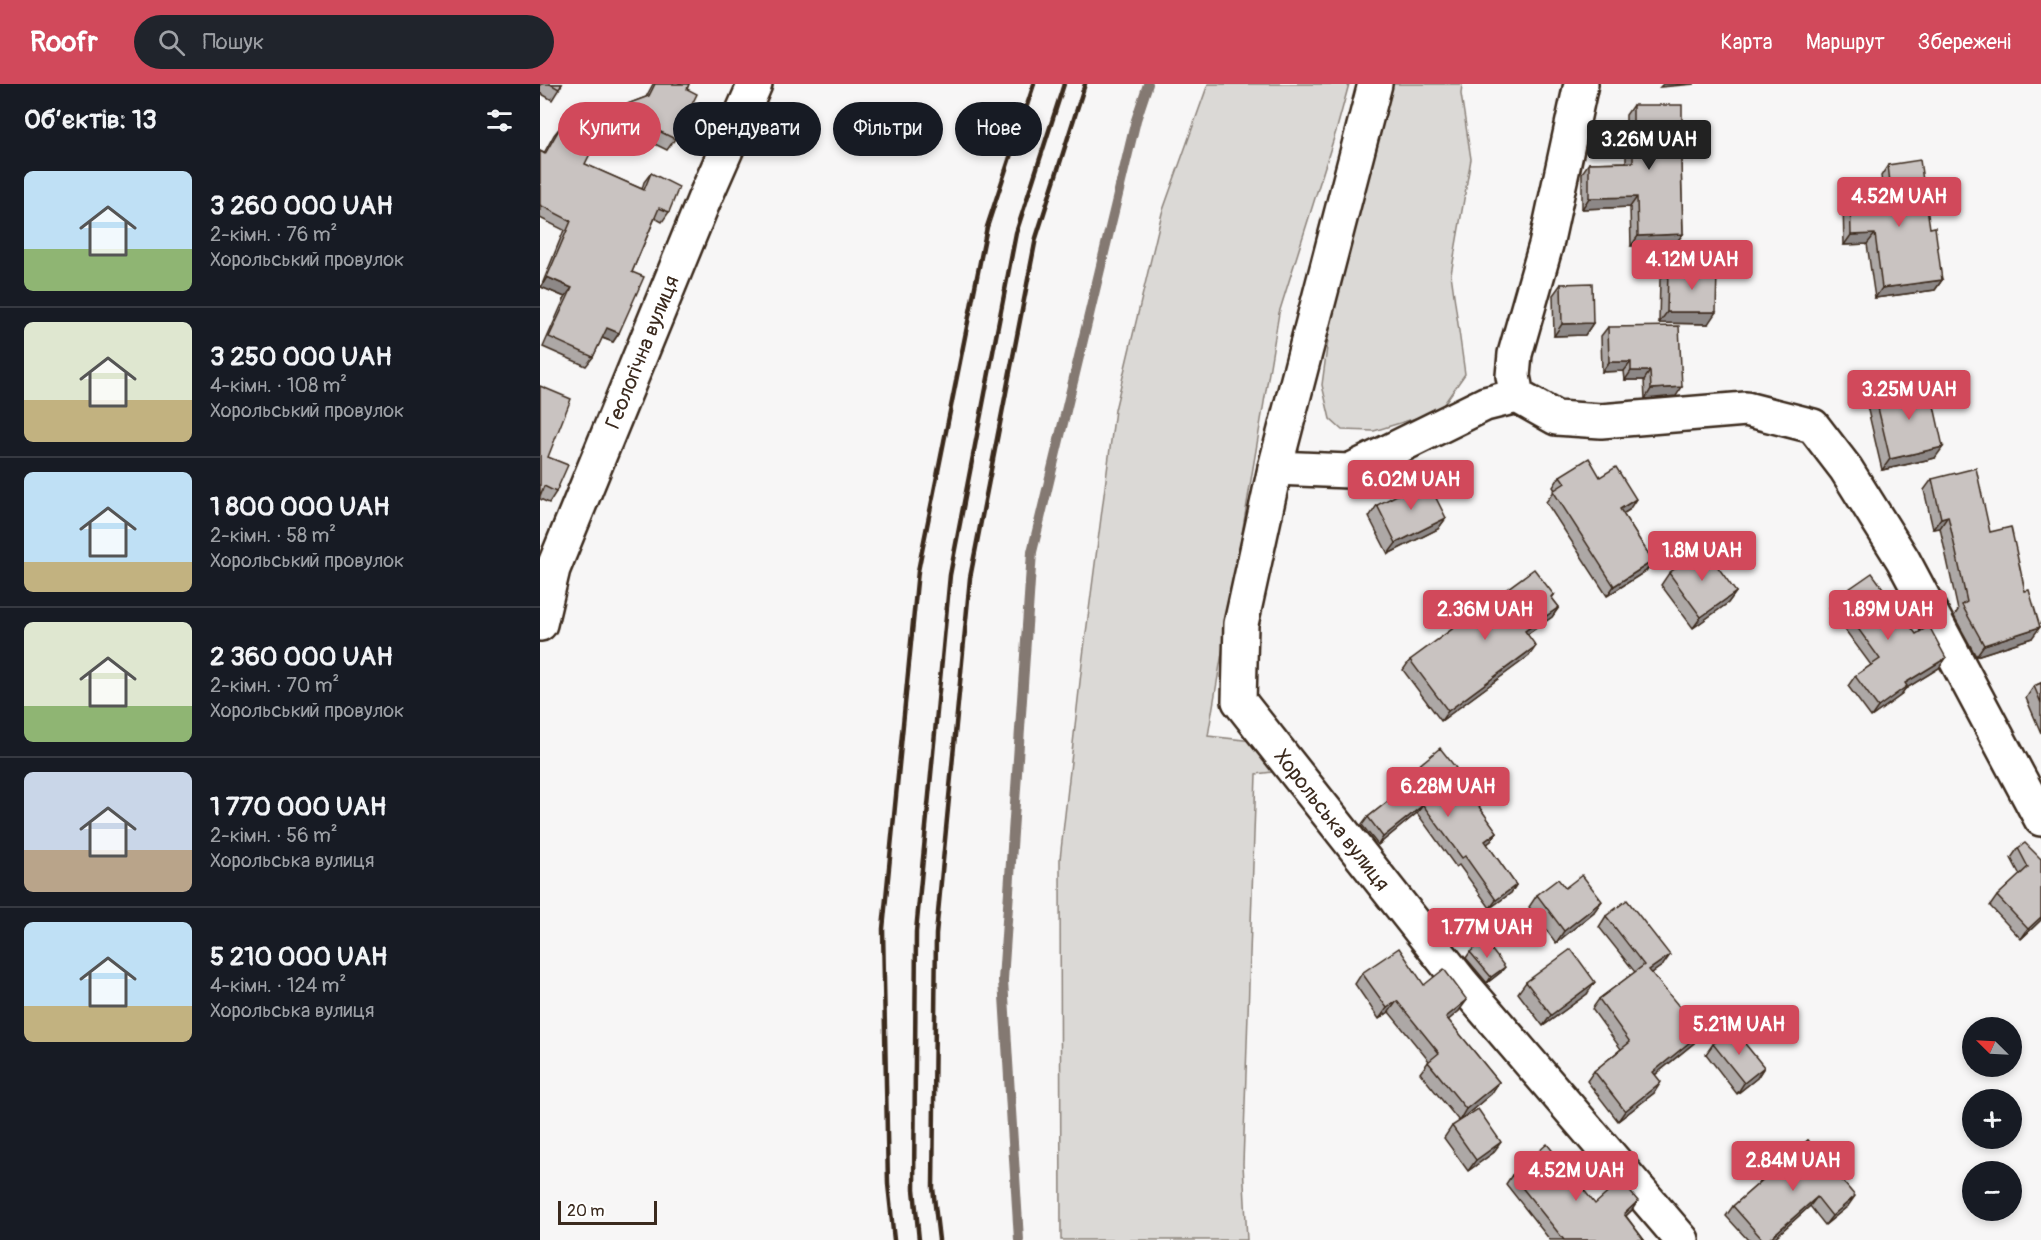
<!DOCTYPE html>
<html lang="uk">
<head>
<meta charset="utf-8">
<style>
	:root { --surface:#171b24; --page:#20242c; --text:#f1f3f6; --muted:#9ea1a6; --line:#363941; --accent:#d1495b }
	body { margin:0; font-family:Pangolin,sans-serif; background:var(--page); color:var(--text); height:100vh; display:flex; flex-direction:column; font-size:22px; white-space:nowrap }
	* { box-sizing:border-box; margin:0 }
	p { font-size:20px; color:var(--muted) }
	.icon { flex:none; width:33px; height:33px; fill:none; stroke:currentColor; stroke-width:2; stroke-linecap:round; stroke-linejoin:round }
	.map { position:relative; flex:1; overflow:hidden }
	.side { display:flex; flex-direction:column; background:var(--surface); width:540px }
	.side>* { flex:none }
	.guide { position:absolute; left:18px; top:18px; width:570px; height:54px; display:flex; gap:12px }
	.needle { width:39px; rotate:294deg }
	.tools { position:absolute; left:1422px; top:933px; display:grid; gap:12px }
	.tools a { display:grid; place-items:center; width:60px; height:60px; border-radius:50%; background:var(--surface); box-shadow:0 3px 9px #0003; font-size:30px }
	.scale { position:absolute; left:18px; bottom:15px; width:99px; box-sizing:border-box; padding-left:6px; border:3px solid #3b2a1e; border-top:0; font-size:16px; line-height:21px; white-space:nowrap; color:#3b2a1e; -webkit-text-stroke:4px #fff; paint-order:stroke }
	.price { position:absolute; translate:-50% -51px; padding:0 14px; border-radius:6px; background:var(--accent); color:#fff; font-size:20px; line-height:39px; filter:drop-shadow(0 2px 3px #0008) }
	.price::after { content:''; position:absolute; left:50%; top:36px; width:18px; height:14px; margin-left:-9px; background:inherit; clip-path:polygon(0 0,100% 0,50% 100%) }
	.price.current { background:#222; color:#fff }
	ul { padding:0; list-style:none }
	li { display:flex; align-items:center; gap:18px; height:150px; padding:0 24px }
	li+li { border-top:2px solid var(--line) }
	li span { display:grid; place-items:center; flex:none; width:168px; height:120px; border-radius:9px; color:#555 }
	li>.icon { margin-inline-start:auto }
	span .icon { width:72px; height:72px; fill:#fffc; stroke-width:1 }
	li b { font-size:26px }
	h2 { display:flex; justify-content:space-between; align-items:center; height:72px; padding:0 24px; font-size:26px }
	.pill { padding:0 21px; border-radius:27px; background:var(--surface); box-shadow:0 3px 9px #0003; font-size:21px; line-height:54px }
	.pill.current { background:var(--accent); color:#fff }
	header { display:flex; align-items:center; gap:36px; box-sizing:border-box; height:84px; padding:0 30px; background:var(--accent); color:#fff }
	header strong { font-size:28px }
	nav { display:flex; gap:33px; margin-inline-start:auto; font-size:21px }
	.search { width:420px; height:54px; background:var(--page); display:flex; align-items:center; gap:15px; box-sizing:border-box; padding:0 21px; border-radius:33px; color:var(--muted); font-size:22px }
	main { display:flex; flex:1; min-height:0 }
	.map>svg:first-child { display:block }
	.green { fill:#dbd9d6; stroke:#8b827a; stroke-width:1.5 }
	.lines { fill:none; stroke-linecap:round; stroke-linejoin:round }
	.stream { stroke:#847972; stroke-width:10 }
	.street-casing { stroke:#3b2a1e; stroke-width:38 }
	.secondary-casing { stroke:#3b2a1e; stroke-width:38 }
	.street { stroke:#fff; stroke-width:33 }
	.secondary { stroke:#fff; stroke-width:33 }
	.rail { stroke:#3b2a1e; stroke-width:4.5 }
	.wall { fill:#ada8a6; stroke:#3b2a1e; stroke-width:1.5 }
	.shaded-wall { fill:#8d8887; stroke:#3b2a1e; stroke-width:1.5 }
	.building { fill:#c9c3c1; stroke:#3b2a1e; stroke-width:1.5 }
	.labels { text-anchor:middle; stroke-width:6; stroke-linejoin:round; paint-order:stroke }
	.street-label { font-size:21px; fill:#3b2a1e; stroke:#fff }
</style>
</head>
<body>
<header>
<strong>Roofr</strong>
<div class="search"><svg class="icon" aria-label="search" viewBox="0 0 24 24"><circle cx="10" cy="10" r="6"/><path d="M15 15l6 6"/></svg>Пошук</div>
<nav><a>Карта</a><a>Маршрут</a><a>Збережені</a></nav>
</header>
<main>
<section class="side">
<h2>Об’єктів: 13<svg class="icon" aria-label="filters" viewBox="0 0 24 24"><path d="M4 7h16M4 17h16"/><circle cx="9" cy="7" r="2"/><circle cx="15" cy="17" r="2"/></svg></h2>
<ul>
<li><span style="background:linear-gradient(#bfe0f5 65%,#8fb573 0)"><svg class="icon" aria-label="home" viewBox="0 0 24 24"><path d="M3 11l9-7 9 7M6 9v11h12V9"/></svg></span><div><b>3 260 000 UAH</b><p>2-кімн. · 76 m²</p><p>Хорольський провулок</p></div></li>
<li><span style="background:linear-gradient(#dfe7d0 65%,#c2b280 0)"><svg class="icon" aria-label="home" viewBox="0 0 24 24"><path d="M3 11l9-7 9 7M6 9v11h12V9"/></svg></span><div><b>3 250 000 UAH</b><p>4-кімн. · 108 m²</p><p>Хорольський провулок</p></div></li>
<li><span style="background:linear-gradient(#bfe0f5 75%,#c2b280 0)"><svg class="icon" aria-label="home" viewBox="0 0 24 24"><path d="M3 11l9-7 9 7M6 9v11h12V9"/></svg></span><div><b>1 800 000 UAH</b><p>2-кімн. · 58 m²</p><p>Хорольський провулок</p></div></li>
<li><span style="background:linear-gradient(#dfe7d0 70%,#8fb573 0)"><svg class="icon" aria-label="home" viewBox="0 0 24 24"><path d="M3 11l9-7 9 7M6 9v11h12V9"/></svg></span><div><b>2 360 000 UAH</b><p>2-кімн. · 70 m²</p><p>Хорольський провулок</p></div></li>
<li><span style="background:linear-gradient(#c9d6e8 65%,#b9a48a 0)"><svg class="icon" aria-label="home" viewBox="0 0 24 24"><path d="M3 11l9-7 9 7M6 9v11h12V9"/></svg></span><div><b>1 770 000 UAH</b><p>2-кімн. · 56 m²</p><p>Хорольська вулиця</p></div></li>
<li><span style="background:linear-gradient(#bfe0f5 70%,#c2b280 0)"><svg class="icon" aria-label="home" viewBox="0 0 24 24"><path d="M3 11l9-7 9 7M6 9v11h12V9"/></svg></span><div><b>5 210 000 UAH</b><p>4-кімн. · 124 m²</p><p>Хорольська вулиця</p></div></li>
</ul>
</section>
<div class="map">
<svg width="1501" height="1156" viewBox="0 0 1501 1156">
	<rect width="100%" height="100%" fill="#f7f6f6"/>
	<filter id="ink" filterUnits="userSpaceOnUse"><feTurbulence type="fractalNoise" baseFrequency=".0167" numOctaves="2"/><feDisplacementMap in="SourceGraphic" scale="12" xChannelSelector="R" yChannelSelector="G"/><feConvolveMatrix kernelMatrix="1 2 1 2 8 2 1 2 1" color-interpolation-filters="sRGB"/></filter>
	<g filter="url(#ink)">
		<g class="green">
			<path d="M668,0H809L797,44L739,229L668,652L722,658L742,687L716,690L703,1080L707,1156H521L520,775L542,580L575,326L622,129Z"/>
			<path d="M848,0H922L921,10L931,75L911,190L925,290L899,327L834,347L802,346L790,335L782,301L796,196Z"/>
		</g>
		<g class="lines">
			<path class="stream" d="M479,1156L463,896L492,468L596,36L608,0"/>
			<g class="street-casing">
				<g id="street">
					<path d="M835,0L735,384L701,540L699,617L921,898L1142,1156"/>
					<path d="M977,312L973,292L975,270L1006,161L1041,0"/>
					<path d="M735,384L809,387L945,320L977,312L1016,334L1061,337L1206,325L1273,342L1306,385L1363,476L1501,735"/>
				</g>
			</g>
			<g class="secondary-casing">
				<path id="secondary" d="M0,540L13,485L164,116L215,0"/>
			</g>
			<use href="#street" class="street"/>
			<use href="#secondary" class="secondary"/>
			<g class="rail">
				<path d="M354,1156L348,1100L343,845L378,487L447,143L494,0"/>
				<path d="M379,1156L374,1105L376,848L410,491L476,149L524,0"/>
				<path d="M399,1156L393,1104L396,850L430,494L496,154L545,0"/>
			</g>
		</g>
		<g class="wall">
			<path d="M0,0H22L12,16L0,9Z"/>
			<path d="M113,0H149L147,5L135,55L127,66L66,36L74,25L106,13Z"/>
			<path d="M1093,21L1142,78L1141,81L1143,150L1135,160L1091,162L1090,123L1042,125V89L1049,79L1086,78V31Z"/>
			<path d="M21,42L45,80L102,105L104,98L111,89L129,128L122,138L115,134L92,188L79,249L73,258L62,254L53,273L46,282L3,263L25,213L1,203L24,146L0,134V67L4,69L14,51Z"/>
			<path d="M1348,81L1390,144L1402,196L1395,206L1335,214L1327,160L1304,161L1303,119L1310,109L1343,107L1341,92Z"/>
			<path d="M1128,185L1168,240L1119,239L1120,196Z"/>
			<path d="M1021,200L1053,239L1045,251L1014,252L1013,211Z"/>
			<path d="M1068,243L1136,312L1105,315L1104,296H1085L1084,287L1062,288L1061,252Z"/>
			<path d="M0,302L8,373L16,408L9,419L0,415Z"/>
			<path d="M1335,311L1395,374L1342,386L1327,322Z"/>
			<path d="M1020,392L1060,393L1089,426L1083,430L1113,477L1106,487L1067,512L1006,418L1015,406L1013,403Z"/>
			<path d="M1392,395L1450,448L1492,554L1436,572L1414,532L1418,526L1400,444L1393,445L1384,406Z"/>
			<path d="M837,421L906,434L898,445L848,470L829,433Z"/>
			<path d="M1129,489L1196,508L1188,519L1153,544L1121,501Z"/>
			<path d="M1014,511L1012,514L1019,523L1012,533L988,550L989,572L901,637L863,586L870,576Z"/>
			<path d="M1296,514L1376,550L1406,574L1399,584L1365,605L1360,612L1331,633L1308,602L1315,592L1331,581L1289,524Z"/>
			<path d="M1501,599V649L1486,614L1494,602Z"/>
			<path d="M913,687L957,748L951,757L947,760L976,801L971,809L950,824L919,781L916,783L877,729L838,761L822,741L828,733L864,705L860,700L866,692Z"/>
			<path d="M1478,764L1501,775V836L1481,855L1450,822L1457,812L1480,791L1471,774Z"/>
			<path d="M1025,804L1054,828L1016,859L989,823L997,811Z"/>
			<path d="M1066,832L1123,881L1112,889L1154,959L1115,991L1114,1009L1078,1037L1047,997L1054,987L1081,965L1052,925L1059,915L1095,888L1059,843Z"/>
			<path d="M930,868L961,888L947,899L926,874Z"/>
			<path d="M822,889L884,901L919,927L908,936L959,998L951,1010L919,1037L880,989L889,977L849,928L839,935L815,900Z"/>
			<path d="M986,898L1047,910L1003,942L978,909Z"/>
			<path d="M1173,960L1224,983L1217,994L1197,1010L1166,970Z"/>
			<path d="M912,1042L953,1069L928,1087L904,1054Z"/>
			<path d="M1268,1056L1308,1122L1285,1141L1270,1122L1232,1156H1208L1186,1132L1193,1122Z"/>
			<path d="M972,1091L1055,1120L1092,1126L1086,1132L1104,1156H1010L966,1100Z"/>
		</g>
		<g class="shaded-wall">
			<path d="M1123,0H1155L1120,3Z"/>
			<path d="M1097,113L1090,123L1042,125L1049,114Z"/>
			<path d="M1143,150L1135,160L1091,162L1098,152Z"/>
			<path d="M1335,150L1327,160L1304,161L1311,151Z"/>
			<path d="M7,193L32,204L25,213L1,203Z"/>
			<path d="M1402,196L1395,206L1335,214L1342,204Z"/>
			<path d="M1127,228H1176L1168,240L1119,239Z"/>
			<path d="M1053,239L1045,251L1014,252L1022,240Z"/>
			<path d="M67,244L79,249L73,258L60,253Z"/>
			<path d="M1069,278H1091L1084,287L1062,288Z"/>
			<path d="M1091,287H1110L1104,296H1085Z"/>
			<path d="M1142,303L1136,312L1105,315L1111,305Z"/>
			<path d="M1403,363L1395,374L1342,386L1350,375Z"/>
			<path d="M1096,415L1089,426L1073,436L1080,425Z"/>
			<path d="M1408,432L1400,444L1393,445L1401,434Z"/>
			<path d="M906,434L898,445L848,470L856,459Z"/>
			<path d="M1113,477L1106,487L1067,512L1074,502Z"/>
			<path d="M1196,508L1188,519L1153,544L1161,533Z"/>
			<path d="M1019,523L1012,533L978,557L985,547Z"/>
			<path d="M1500,543L1492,554L1436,572L1444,561Z"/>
			<path d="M996,562L989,572L901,637L908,627Z"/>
			<path d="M1406,574L1399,584L1365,605L1360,612L1331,633L1338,623L1365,599Z"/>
			<path d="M883,721L877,729L838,761L843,753Z"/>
			<path d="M957,748L951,757L939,766L945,757Z"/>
			<path d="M976,801L971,809L950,824L956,816Z"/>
			<path d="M1062,817L1054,828L1016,859L1024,847Z"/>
			<path d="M1501,833V836L1481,855L1488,845Z"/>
			<path d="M1130,871L1123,881L1102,896L1109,886Z"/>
			<path d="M965,883L961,888L947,899L951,893Z"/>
			<path d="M1055,898L1047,910L1003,942L1011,931Z"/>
			<path d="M927,916L919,927L898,945L906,933Z"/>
			<path d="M857,917L849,928L839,935L847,924Z"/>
			<path d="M1161,949L1154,959L1106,998L1113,988Z"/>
			<path d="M1224,983L1217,994L1197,1010L1204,999Z"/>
			<path d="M959,998L951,1010L919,1037L926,1025Z"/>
			<path d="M1121,998L1114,1009L1078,1037L1085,1027Z"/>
			<path d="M961,1058L953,1069L928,1087L936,1076Z"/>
			<path d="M1315,1112L1308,1122L1285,1141L1292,1132Z"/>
			<path d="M1277,1113L1270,1122L1232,1156H1228Z"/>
			<path d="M1098,1117L1092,1126L1078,1139L1084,1130Z"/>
		</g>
		<g class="building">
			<path d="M10,0H22L19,5Z"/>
			<path d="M115,0H149L147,5L157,10L135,55L74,25L109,12Z"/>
			<path d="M1093,21H1142V78H1141L1143,150L1098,152L1097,113L1049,114V79L1093,78Z"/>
			<path d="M21,42L55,60L45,80L104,106L111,89L139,103L129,128L119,124L92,188L104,193L79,249L67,244L53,273L9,253L32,204L7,193L31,137L0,121V67L5,70Z"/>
			<path d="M1380,76L1390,144L1395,143L1402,196L1342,204L1335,150L1311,151L1310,109L1351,107L1348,81Z"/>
			<path d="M1128,185L1177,186L1176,228H1127Z"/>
			<path d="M1052,199L1053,239L1022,240L1021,200Z"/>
			<path d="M1139,242L1142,303L1111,305L1110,287H1091V278H1069L1068,243Z"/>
			<path d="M1389,299L1403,363L1350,375L1335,311Z"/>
			<path d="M0,302L31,315L8,373L28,381L16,408L4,402L0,412Z"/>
			<path d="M1049,374L1060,393L1076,383L1096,415L1080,425L1113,477L1074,502L1013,407L1025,399L1020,392Z"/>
			<path d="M1436,384L1450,448L1471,443L1485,507L1489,506L1500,543L1444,561L1422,521L1427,518L1408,432L1401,434L1392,395Z"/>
			<path d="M887,396L906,434L856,459L837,421Z"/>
			<path d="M1164,464L1196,508L1161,533L1129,489Z"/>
			<path d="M994,485L1014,511L1011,513L1019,523L985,547L996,562L908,627L870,576Z"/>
			<path d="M1332,489L1376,550L1389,542L1406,574L1365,599L1367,602L1338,623L1315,592L1340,575L1296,514Z"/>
			<path d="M1501,599V619L1494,602Z"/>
			<path d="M900,664L916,684L913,686L957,748L945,757L976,801L956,816L925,772L922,774L883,721L843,753L828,733L871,699L866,692Z"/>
			<path d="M1485,759L1501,775V833L1488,845L1457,812L1488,783L1478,764Z"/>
			<path d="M1042,791L1062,817L1024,847L997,811L1018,795L1025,804Z"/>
			<path d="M1087,816L1130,871L1109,886L1161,949L1113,988L1121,998L1085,1027L1054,987L1090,958L1059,915L1104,881L1066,832Z"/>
			<path d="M944,856L965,883L951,893L930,868Z"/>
			<path d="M859,864L884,901L904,885L927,916L906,933L959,998L926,1025L888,978L899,969L857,917L847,924L822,889Z"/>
			<path d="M1031,865L1055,898L1011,931L986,898Z"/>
			<path d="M1193,945L1224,983L1204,999L1173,960Z"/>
			<path d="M938,1025L961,1058L936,1076L912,1042Z"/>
			<path d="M1268,1056L1315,1112L1292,1132L1277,1113L1228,1156H1223L1193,1122Z"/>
			<path d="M1007,1060L1055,1120L1081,1097L1098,1117L1084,1130L1104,1156H1024L972,1091Z"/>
		</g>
	</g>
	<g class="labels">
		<g class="street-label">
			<text transform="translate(102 268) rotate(-68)" y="7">Геологічна вулиця</text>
			<text transform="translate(792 736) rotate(52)" y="7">Хорольська вулиця</text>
		</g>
	</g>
</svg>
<div class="tools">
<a><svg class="needle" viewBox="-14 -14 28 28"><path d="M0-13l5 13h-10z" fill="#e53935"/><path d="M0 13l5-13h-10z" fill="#9ea1a6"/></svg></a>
<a>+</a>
<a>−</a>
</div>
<div class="scale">20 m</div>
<b class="price current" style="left:1109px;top:87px">3.26M UAH</b>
<b class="price" style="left:1359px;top:144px">4.52M UAH</b>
<b class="price" style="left:1152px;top:207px">4.12M UAH</b>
<b class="price" style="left:1369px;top:337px">3.25M UAH</b>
<b class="price" style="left:871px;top:427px">6.02M UAH</b>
<b class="price" style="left:1162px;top:498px">1.8M UAH</b>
<b class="price" style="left:945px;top:557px">2.36M UAH</b>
<b class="price" style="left:1348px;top:557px">1.89M UAH</b>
<b class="price" style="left:908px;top:734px">6.28M UAH</b>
<b class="price" style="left:947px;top:875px">1.77M UAH</b>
<b class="price" style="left:1199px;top:972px">5.21M UAH</b>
<b class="price" style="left:1253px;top:1108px">2.84M UAH</b>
<b class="price" style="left:1036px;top:1118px">4.52M UAH</b>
<div class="guide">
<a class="pill current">Купити</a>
<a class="pill">Орендувати</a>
<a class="pill">Фільтри</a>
<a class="pill">Нове</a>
</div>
</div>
</main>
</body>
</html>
